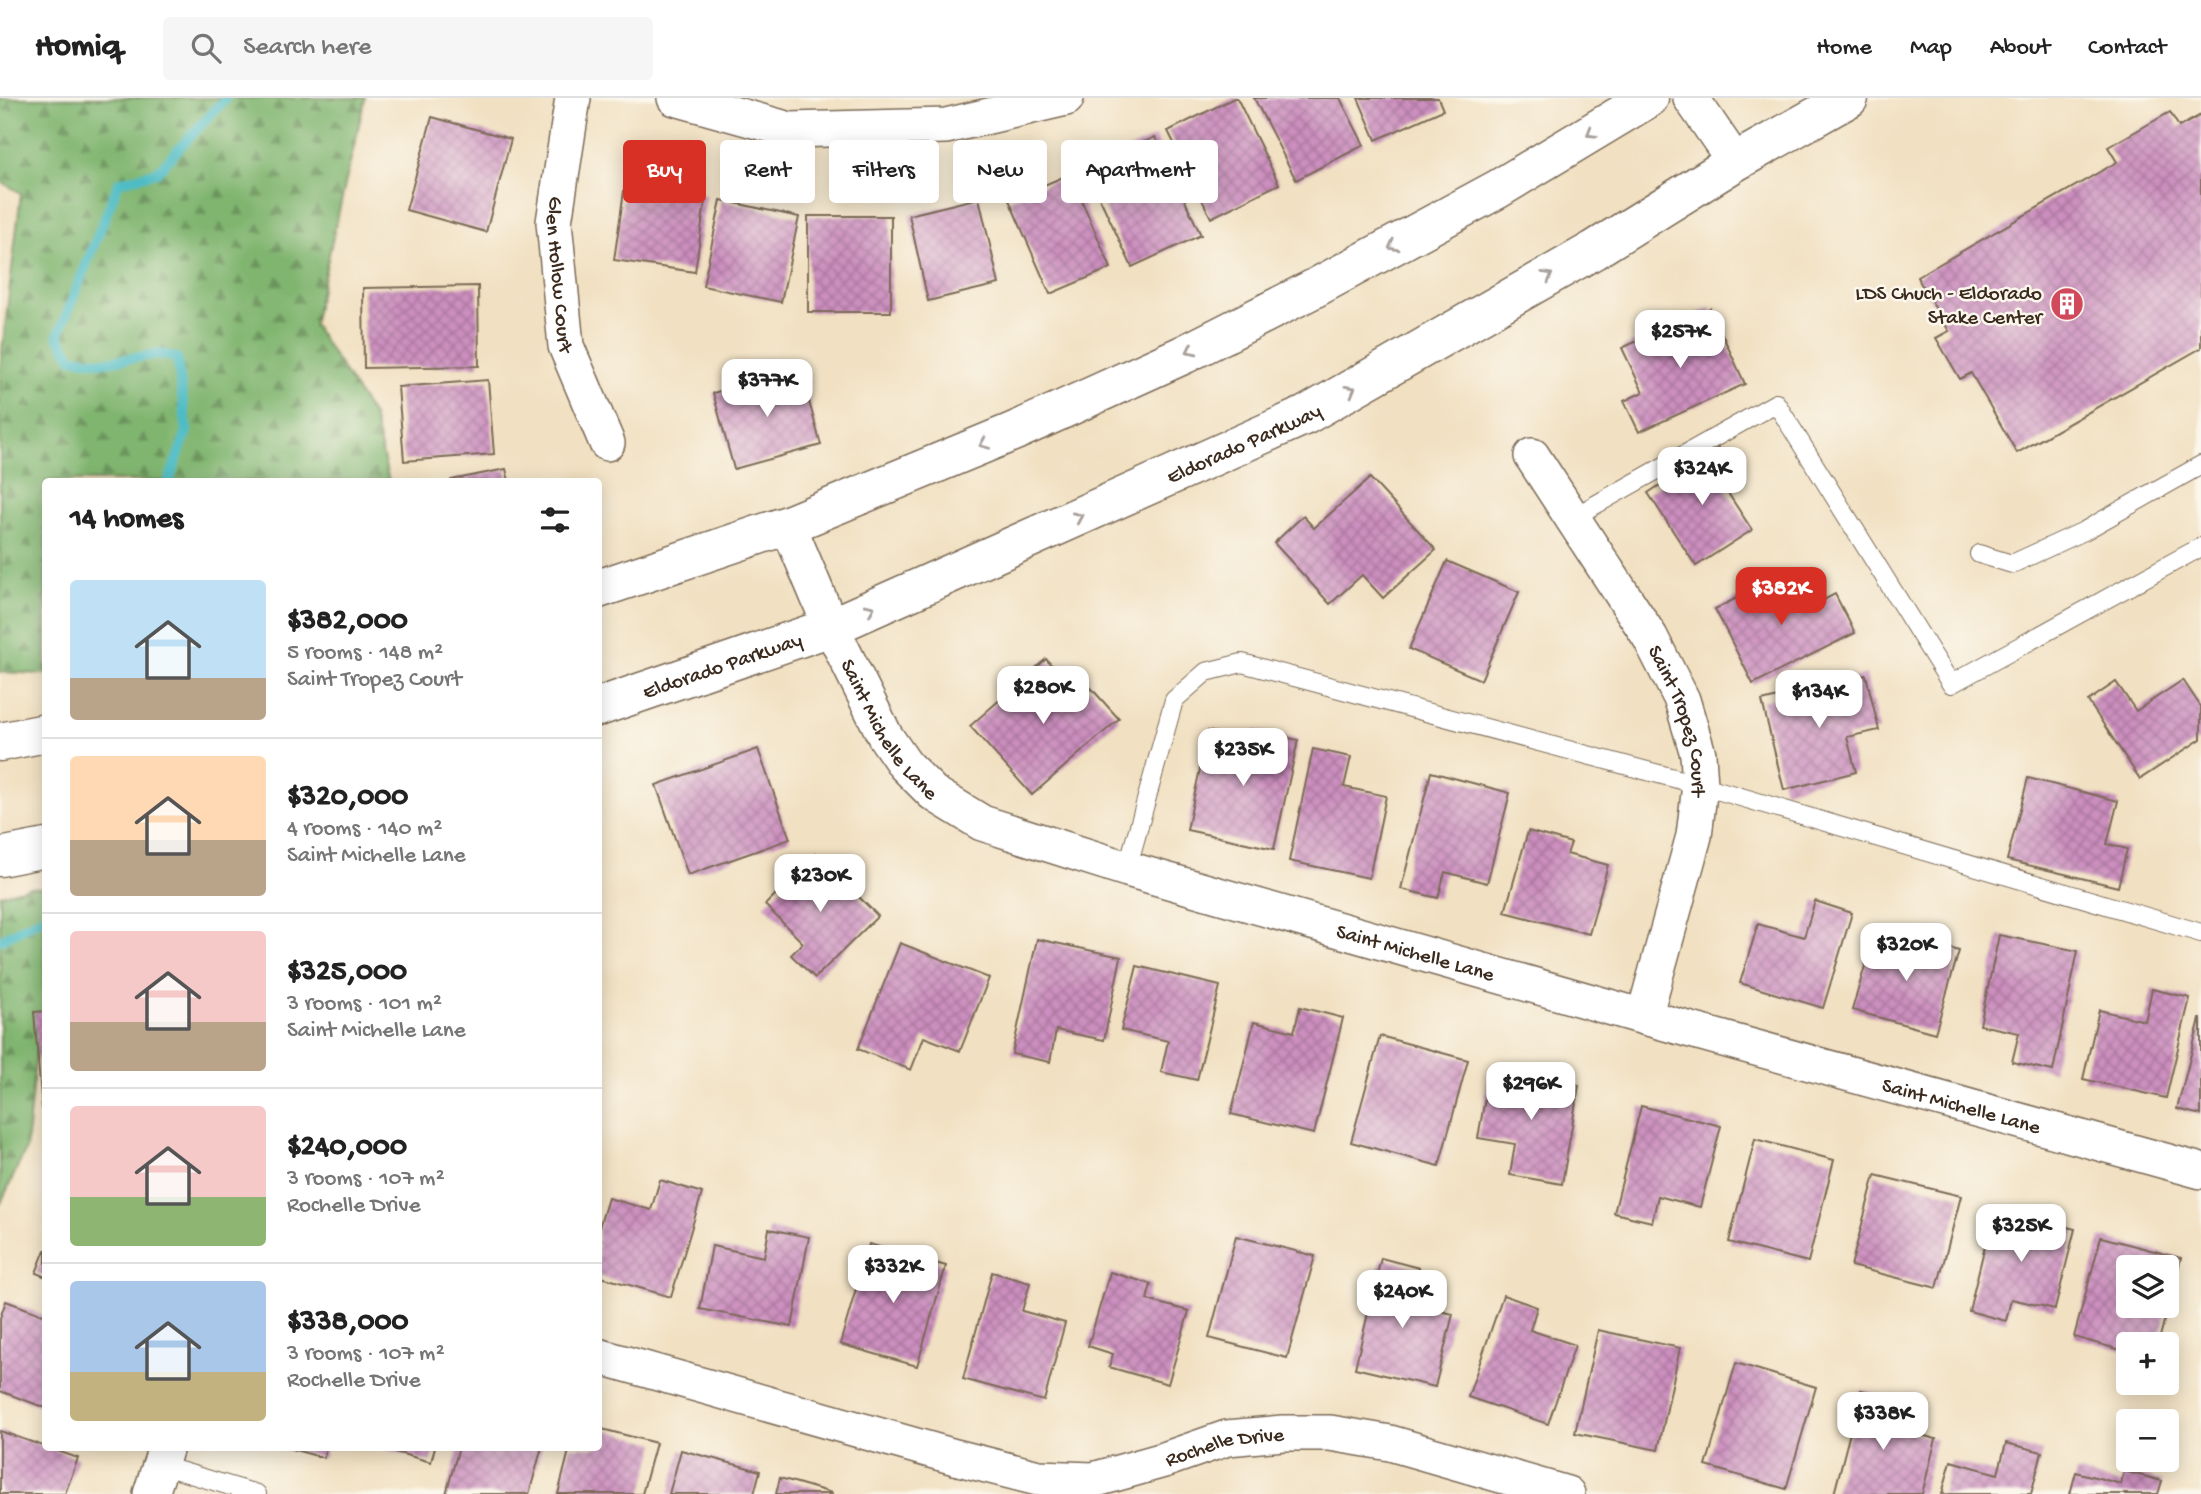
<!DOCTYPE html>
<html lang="en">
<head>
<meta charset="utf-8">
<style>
	:root { --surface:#fff; --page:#f6f6f6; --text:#222; --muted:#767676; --line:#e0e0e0; --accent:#d93025 }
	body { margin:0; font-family:"Gochi Hand",sans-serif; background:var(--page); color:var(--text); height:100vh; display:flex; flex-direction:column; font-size:26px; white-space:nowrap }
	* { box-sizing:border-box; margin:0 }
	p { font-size:23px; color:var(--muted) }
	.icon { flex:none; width:38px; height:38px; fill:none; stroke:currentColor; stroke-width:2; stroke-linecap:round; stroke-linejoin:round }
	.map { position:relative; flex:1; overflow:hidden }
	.side { position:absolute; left:42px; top:380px; width:560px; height:973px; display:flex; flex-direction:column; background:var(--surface); border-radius:7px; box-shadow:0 4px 18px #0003 }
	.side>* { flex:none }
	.hud { position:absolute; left:623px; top:42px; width:665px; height:63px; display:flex; gap:14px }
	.buttons { position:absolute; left:2116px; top:1157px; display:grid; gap:14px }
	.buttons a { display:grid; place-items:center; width:63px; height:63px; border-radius:7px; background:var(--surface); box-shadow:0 4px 18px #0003; font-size:35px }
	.price { position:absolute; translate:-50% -60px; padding:0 16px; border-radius:14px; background:#fff; color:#222; font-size:23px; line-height:46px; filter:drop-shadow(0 2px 4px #0008) }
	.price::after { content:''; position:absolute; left:50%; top:42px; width:21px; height:16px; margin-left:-10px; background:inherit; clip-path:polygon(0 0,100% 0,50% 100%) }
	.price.on { background:var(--accent); color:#fff }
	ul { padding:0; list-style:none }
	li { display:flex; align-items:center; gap:21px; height:175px; padding:0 28px }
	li+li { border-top:2px solid var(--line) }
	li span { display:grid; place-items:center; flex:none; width:196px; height:140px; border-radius:7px; color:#555 }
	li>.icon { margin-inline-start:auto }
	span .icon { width:84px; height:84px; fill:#fffc; stroke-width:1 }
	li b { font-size:30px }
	h2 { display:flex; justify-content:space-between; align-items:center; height:84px; padding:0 28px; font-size:30px }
	.tag { padding:0 24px; border-radius:7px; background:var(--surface); box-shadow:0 4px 18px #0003; font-size:24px; line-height:63px }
	.tag.on { background:var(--accent); color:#fff }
	header { display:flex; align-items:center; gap:42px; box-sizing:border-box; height:98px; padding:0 35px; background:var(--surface); border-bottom:2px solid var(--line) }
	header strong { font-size:33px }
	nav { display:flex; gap:38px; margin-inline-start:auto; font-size:24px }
	.search { width:490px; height:63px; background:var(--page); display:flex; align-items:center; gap:18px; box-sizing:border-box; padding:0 24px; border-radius:7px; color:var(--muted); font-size:26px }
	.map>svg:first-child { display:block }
	.forest { fill:url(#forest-firs); stroke:#5e7047; stroke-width:2 }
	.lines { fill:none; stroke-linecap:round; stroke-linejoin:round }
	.stream { stroke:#4ebcc5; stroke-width:10 }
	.building { fill:url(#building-cross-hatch); fill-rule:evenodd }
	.lane-casing { stroke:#7b6a57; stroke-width:20 }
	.street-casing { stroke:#7b6a57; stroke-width:38 }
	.primary-casing { stroke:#7b6a57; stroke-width:41 }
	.lane { stroke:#fff; stroke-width:18 }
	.street { stroke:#fff; stroke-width:35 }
	.primary { stroke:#fff; stroke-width:38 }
	.oneway { stroke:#a79f9a }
	.labels { text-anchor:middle; stroke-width:5; stroke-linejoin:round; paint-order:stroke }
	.street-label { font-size:21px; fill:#3b2a1e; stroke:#fbf7ec }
	.poi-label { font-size:21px; fill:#3b2a1e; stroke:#fbf7ec; text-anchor:end }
</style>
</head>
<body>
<header>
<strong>Homiq</strong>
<div class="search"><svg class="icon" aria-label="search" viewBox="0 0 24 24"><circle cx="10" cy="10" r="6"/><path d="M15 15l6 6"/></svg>Search here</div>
<nav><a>Home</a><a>Map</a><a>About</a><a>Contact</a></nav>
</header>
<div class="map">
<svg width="2201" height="1396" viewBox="0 0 2201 1396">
	<defs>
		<pattern id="forest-firs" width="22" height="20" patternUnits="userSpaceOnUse" patternTransform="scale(1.75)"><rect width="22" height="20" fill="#80b570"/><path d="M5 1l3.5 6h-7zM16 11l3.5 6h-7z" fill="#6a935b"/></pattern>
		<pattern id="building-cross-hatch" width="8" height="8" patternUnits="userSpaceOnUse" patternTransform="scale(1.75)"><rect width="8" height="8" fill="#cc8fbf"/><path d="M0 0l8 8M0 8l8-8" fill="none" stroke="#a7759b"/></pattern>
	</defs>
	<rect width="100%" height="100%" fill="#fbf7ec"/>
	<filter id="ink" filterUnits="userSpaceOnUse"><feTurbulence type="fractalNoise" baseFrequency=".0143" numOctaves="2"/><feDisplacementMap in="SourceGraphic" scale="14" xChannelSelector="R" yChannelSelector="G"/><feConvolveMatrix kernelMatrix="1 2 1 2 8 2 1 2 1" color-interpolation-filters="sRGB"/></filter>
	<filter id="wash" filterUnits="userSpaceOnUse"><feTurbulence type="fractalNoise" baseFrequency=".00686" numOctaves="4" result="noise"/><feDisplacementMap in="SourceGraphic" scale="28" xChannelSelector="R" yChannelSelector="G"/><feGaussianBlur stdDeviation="1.57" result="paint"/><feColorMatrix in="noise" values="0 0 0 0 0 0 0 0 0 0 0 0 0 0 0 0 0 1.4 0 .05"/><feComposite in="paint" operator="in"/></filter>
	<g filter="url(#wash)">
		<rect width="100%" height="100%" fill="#f1e0c1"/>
		<g class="forest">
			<path d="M0,0H365L313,226L373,318L389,383H46V576H43L0,574V270L21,95L0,83Z"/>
			<path d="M29,789L45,790V917L36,954L26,1051L0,1107V797Z"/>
		</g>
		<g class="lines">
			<g class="stream">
				<path d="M169,383L187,333L177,260L160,256L104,264L72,260L58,238L119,84L157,74L226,0"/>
				<path d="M0,842L46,818"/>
			</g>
		</g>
		<g id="blocks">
			<g class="building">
				<path d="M1234,0H1237L1279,86L1211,120L1168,33Z"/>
				<path d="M1254,0H1340L1364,47L1296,82Z"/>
				<path d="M1358,0H1438L1443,12L1376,42Z"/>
				<path d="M2170,14L2179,29L2201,17V250L2017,355L1971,275L1960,281L1936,240L1949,233L1917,179L2117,64L2108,49Z"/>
				<path d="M432,19L511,41L486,134L406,112Z"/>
				<path d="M1155,39L1201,137L1132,169L1086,71Z"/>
				<path d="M1070,76L1111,170L1050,196L1009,102Z"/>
				<path d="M625,86L706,97L695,174L614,162Z"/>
				<path d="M979,100L999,186L928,203L909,117Z"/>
				<path d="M721,102L799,119L781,204L703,188Z"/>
				<rect x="808" y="118" width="83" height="96"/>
				<path d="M478,188L479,268L364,270L363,190Z"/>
				<path d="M1710,210L1745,286L1639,334L1624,303L1643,294L1622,250Z"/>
				<path d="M800,271L821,347L734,371L713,295Z"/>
				<path d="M488,282L494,356L404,363L398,289Z"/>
				<path d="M1717,349L1740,383L1726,392L1752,432L1696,468L1648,395Z"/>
				<path d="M506,371L509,383H451V382Z"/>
				<path d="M1370,380L1436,452L1383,500L1362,477L1330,506L1274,445L1303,418L1314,430Z"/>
				<path d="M1447,463L1519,494L1481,582L1409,551Z"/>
				<path d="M1790,473L1808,510L1835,496L1855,535L1753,586L1715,511Z"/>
				<path d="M1046,561L1080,600L1091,590L1119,621L1032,697L970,628Z"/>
				<path d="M1866,577L1879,632L1847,639L1856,674L1784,692L1762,603Z"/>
				<path d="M2183,582L2201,609V641L2140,681L2088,603L2116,584L2136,613Z"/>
				<path d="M1254,632L1298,642L1274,751L1187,732L1208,633L1251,643Z"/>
				<path d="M758,651L790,741L688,777L656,687Z"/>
				<path d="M1313,651L1351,659L1344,689L1386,698L1369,780L1289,763Z"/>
				<path d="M1431,674L1510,695L1487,785L1445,774L1438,800L1401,791Z"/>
				<path d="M2028,680L2118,703L2107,746L2127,751L2118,789L2007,762Z"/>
				<path d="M1528,733L1571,745L1567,756L1608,767L1589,836L1505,814Z"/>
				<path d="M816,756L878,818L815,880L791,857L803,845L765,807Z"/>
				<path d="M1815,803L1852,815L1823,910L1740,885L1758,826L1804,839Z"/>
				<path d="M1999,837L2078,853L2053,973L2012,964L2019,935L1980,927Z"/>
				<path d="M1037,841L1121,859L1104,942L1056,932L1050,964L1012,956Z"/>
				<path d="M1873,841L1915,852L1918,841L1959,853L1935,935L1852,912Z"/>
				<path d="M900,845L989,880L960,953L924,939L911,972L858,951Z"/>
				<path d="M1137,868L1220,888L1197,982L1161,974L1168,943L1121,932Z"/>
				<path d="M2152,891L2190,900L2166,1000L2083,981L2099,912L2145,923Z"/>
				<path d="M1300,909L1343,920L1314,1036L1231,1016L1254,924L1294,934Z"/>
				<path d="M46,913V1011H42L34,914Z"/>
				<path d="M2200,921H2201V1017L2177,1011Z"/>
				<path d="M1380,938L1468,962L1439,1068L1351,1044Z"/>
				<path d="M1490,971L1579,987L1562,1086L1510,1077L1515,1046L1478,1040Z"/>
				<path d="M1641,1008L1721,1028L1700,1109L1658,1098L1652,1124L1614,1115Z"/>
				<path d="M1755,1041L1834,1062L1808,1164L1729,1144Z"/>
				<path d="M1875,1077L1961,1098L1937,1190L1851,1168Z"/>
				<path d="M660,1082L702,1095L671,1199L598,1178V1133L608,1100L651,1112Z"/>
				<path d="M1994,1111L2075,1131L2055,1211L2011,1201L2006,1223L1969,1213Z"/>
				<path d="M769,1131L809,1139L792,1229L700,1211L712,1148L764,1159Z"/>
				<path d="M1236,1138L1315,1158L1287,1260L1209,1240Z"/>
				<path d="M2101,1139L2181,1160L2158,1246H2128V1254L2074,1239ZM2128,1169H2166V1208H2128Z"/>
				<path d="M869,1146L946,1168L917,1268L840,1246Z"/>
				<path d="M45,1152H46V1179L36,1175Z"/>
				<path d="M1381,1160L1419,1170L1410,1206L1453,1216L1435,1289L1355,1270Z"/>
				<path d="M992,1174L1030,1185L1022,1213L1065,1225L1044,1303L963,1281Z"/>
				<path d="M1110,1174L1151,1186L1147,1202L1189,1213L1168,1286L1109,1269L1113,1256L1088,1248Z"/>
				<path d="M1503,1197L1537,1209L1530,1232L1575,1247L1548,1326L1468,1299Z"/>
				<path d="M6,1203L46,1218V1310L0,1293V1220Z"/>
				<path d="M1598,1232L1680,1250L1658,1352L1575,1335Z"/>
				<path d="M1736,1265L1816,1289L1786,1391L1706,1368Z"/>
				<path d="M1861,1292L1901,1302L1894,1330L1936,1341L1922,1396H1834Z"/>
				<path d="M598,1330L656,1345L642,1396H558L570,1349H598Z"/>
				<path d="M0,1333L78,1360L65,1396H0Z"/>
				<path d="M2006,1345L2042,1354L2031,1396H1942L1951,1363L1998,1376Z"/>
				<path d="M284,1349H326L324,1360Z"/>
				<path d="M377,1349H435L431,1364Z"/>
				<path d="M459,1349H542L529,1396H446Z"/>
				<path d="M681,1352L760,1373L754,1396H669Z"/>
				<path d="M2124,1373L2162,1383L2158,1396H2070L2076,1374L2121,1386Z"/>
				<path d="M780,1380L832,1395V1396H776Z"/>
			</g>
		</g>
	</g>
	<g filter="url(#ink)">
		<use href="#blocks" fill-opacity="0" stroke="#7b6a57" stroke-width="2"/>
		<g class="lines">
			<g class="lane-casing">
				<g id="lane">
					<path d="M1572,420L1776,305L1951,586L2201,449"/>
					<path d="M1979,456L2012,466L2084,433L2201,367"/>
					<path d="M1127,771L1174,602L1206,574L1242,565L1700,687L2201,835"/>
					<path d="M160,1367L257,1396"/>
				</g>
			</g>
			<g class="street-casing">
				<g id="street">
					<path id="s1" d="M573,0L554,124L566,248L607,345"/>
					<path d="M675,0L790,32L946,28L1066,0"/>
					<path d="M1691,0L1735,64"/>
					<path id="s2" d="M1532,358L1650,539L1682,602L1698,656L1700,687L1694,738L1644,919"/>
					<path id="s3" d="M788,427L831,529L885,638L905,667L933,695L982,725L1127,771L1644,919L2201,1073"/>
					<path id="s4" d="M598,1258L955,1359L1038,1380L1093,1382L1164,1362L1227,1340L1283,1335H1330L1390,1345L1567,1396"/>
					<path d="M151,1396L166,1349"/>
				</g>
			</g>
			<g class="primary-casing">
				<g id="primary">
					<path d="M598,491L788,427L1015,333L1185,256L1313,191L1498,91L1649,0"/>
					<path id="s5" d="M598,609L831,529L1306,317L1594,152L1735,64L1849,0"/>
					<path d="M0,644L46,635"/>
					<path d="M0,759L46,750"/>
				</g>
			</g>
			<use href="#lane" class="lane"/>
			<use href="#street" class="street"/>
			<use href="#primary" class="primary"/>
		</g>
		<defs><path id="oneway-chevron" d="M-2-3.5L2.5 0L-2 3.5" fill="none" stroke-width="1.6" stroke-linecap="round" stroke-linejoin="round" transform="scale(1.75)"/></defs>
		<g class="oneway">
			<use href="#oneway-chevron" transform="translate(1591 35) rotate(149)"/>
			<use href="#oneway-chevron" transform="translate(1393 148) rotate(152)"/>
			<use href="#oneway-chevron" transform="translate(1548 178) rotate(-30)"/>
			<use href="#oneway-chevron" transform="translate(1191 252) rotate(154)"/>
			<use href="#oneway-chevron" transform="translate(1351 292) rotate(-30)"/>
			<use href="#oneway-chevron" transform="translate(984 346) rotate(157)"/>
			<use href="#oneway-chevron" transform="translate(1078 419) rotate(-24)"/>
			<use href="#oneway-chevron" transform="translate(870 511) rotate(-24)"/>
		</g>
	</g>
	<defs>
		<g id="building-disc" transform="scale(1.75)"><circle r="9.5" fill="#d1495b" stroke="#fbf7ec"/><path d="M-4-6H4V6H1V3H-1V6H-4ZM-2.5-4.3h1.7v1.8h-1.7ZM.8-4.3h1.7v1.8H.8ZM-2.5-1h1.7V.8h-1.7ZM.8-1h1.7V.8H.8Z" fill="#fff"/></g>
	</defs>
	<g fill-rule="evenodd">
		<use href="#building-disc" x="2067" y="206"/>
	</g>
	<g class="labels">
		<g class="street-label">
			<text dy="7" stroke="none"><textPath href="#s1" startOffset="178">Glen Hollow Court</textPath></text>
			<text dy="7" stroke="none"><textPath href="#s5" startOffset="698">Eldorado Parkway</textPath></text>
			<text dy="7" stroke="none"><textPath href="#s5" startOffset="131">Eldorado Parkway</textPath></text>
			<text dy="7" stroke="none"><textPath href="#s2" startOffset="306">Saint Tropez Court</textPath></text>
			<text dy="7" stroke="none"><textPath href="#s3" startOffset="229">Saint Michelle Lane</textPath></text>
			<text dy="7" stroke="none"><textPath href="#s3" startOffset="817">Saint Michelle Lane</textPath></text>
			<text dy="7" stroke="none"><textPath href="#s3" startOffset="1384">Saint Michelle Lane</textPath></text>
			<text dy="7" stroke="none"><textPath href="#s4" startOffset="648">Rochelle Drive</textPath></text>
		</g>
		<g class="poi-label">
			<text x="2042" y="201">LDS Chuch - Eldorado<tspan x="2042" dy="24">Stake Center</tspan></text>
		</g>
	</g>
</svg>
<div class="buttons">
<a><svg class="icon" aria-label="layers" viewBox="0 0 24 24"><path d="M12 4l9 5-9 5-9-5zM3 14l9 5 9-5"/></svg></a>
<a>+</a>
<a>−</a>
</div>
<b class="price" style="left:1680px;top:272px">$257K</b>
<b class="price" style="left:767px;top:321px">$377K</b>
<b class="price" style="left:1702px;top:409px">$324K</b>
<b class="price on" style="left:1781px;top:529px">$382K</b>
<b class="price" style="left:1043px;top:628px">$280K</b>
<b class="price" style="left:1819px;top:632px">$134K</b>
<b class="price" style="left:1243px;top:690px">$235K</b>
<b class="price" style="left:820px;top:816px">$230K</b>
<b class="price" style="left:1906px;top:885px">$320K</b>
<b class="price" style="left:1531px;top:1024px">$296K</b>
<b class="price" style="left:2021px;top:1166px">$325K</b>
<b class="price" style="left:893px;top:1207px">$332K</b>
<b class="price" style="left:1402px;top:1232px">$240K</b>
<b class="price" style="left:1883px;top:1354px">$338K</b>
<div class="hud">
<a class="tag on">Buy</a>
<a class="tag">Rent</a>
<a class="tag">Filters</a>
<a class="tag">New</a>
<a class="tag">Apartment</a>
</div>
<section class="side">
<h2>14 homes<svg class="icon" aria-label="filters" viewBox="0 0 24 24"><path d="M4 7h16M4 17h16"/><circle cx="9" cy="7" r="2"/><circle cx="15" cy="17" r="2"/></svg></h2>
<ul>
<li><span style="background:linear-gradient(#bfe0f5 70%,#b9a48a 0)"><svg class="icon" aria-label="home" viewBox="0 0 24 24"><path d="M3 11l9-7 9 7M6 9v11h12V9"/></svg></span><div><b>$382,000</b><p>5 rooms · 148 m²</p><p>Saint Tropez Court</p></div></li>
<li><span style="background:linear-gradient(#ffd9b3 60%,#b9a48a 0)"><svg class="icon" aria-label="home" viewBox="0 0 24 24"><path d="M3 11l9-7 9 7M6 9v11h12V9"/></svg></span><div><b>$320,000</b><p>4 rooms · 140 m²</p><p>Saint Michelle Lane</p></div></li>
<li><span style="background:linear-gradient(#f6c9c9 65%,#b9a48a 0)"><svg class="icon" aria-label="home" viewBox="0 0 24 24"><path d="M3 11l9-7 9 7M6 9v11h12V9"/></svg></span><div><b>$325,000</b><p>3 rooms · 101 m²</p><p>Saint Michelle Lane</p></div></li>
<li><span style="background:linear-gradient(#f6c9c9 65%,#8fb573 0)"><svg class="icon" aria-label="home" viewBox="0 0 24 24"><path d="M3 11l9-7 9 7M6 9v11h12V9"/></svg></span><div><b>$240,000</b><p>3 rooms · 107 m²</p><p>Rochelle Drive</p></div></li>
<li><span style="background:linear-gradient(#a9c7e8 65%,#c2b280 0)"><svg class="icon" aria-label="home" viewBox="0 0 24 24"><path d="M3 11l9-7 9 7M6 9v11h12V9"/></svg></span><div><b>$338,000</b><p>3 rooms · 107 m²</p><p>Rochelle Drive</p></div></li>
</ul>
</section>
</div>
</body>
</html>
